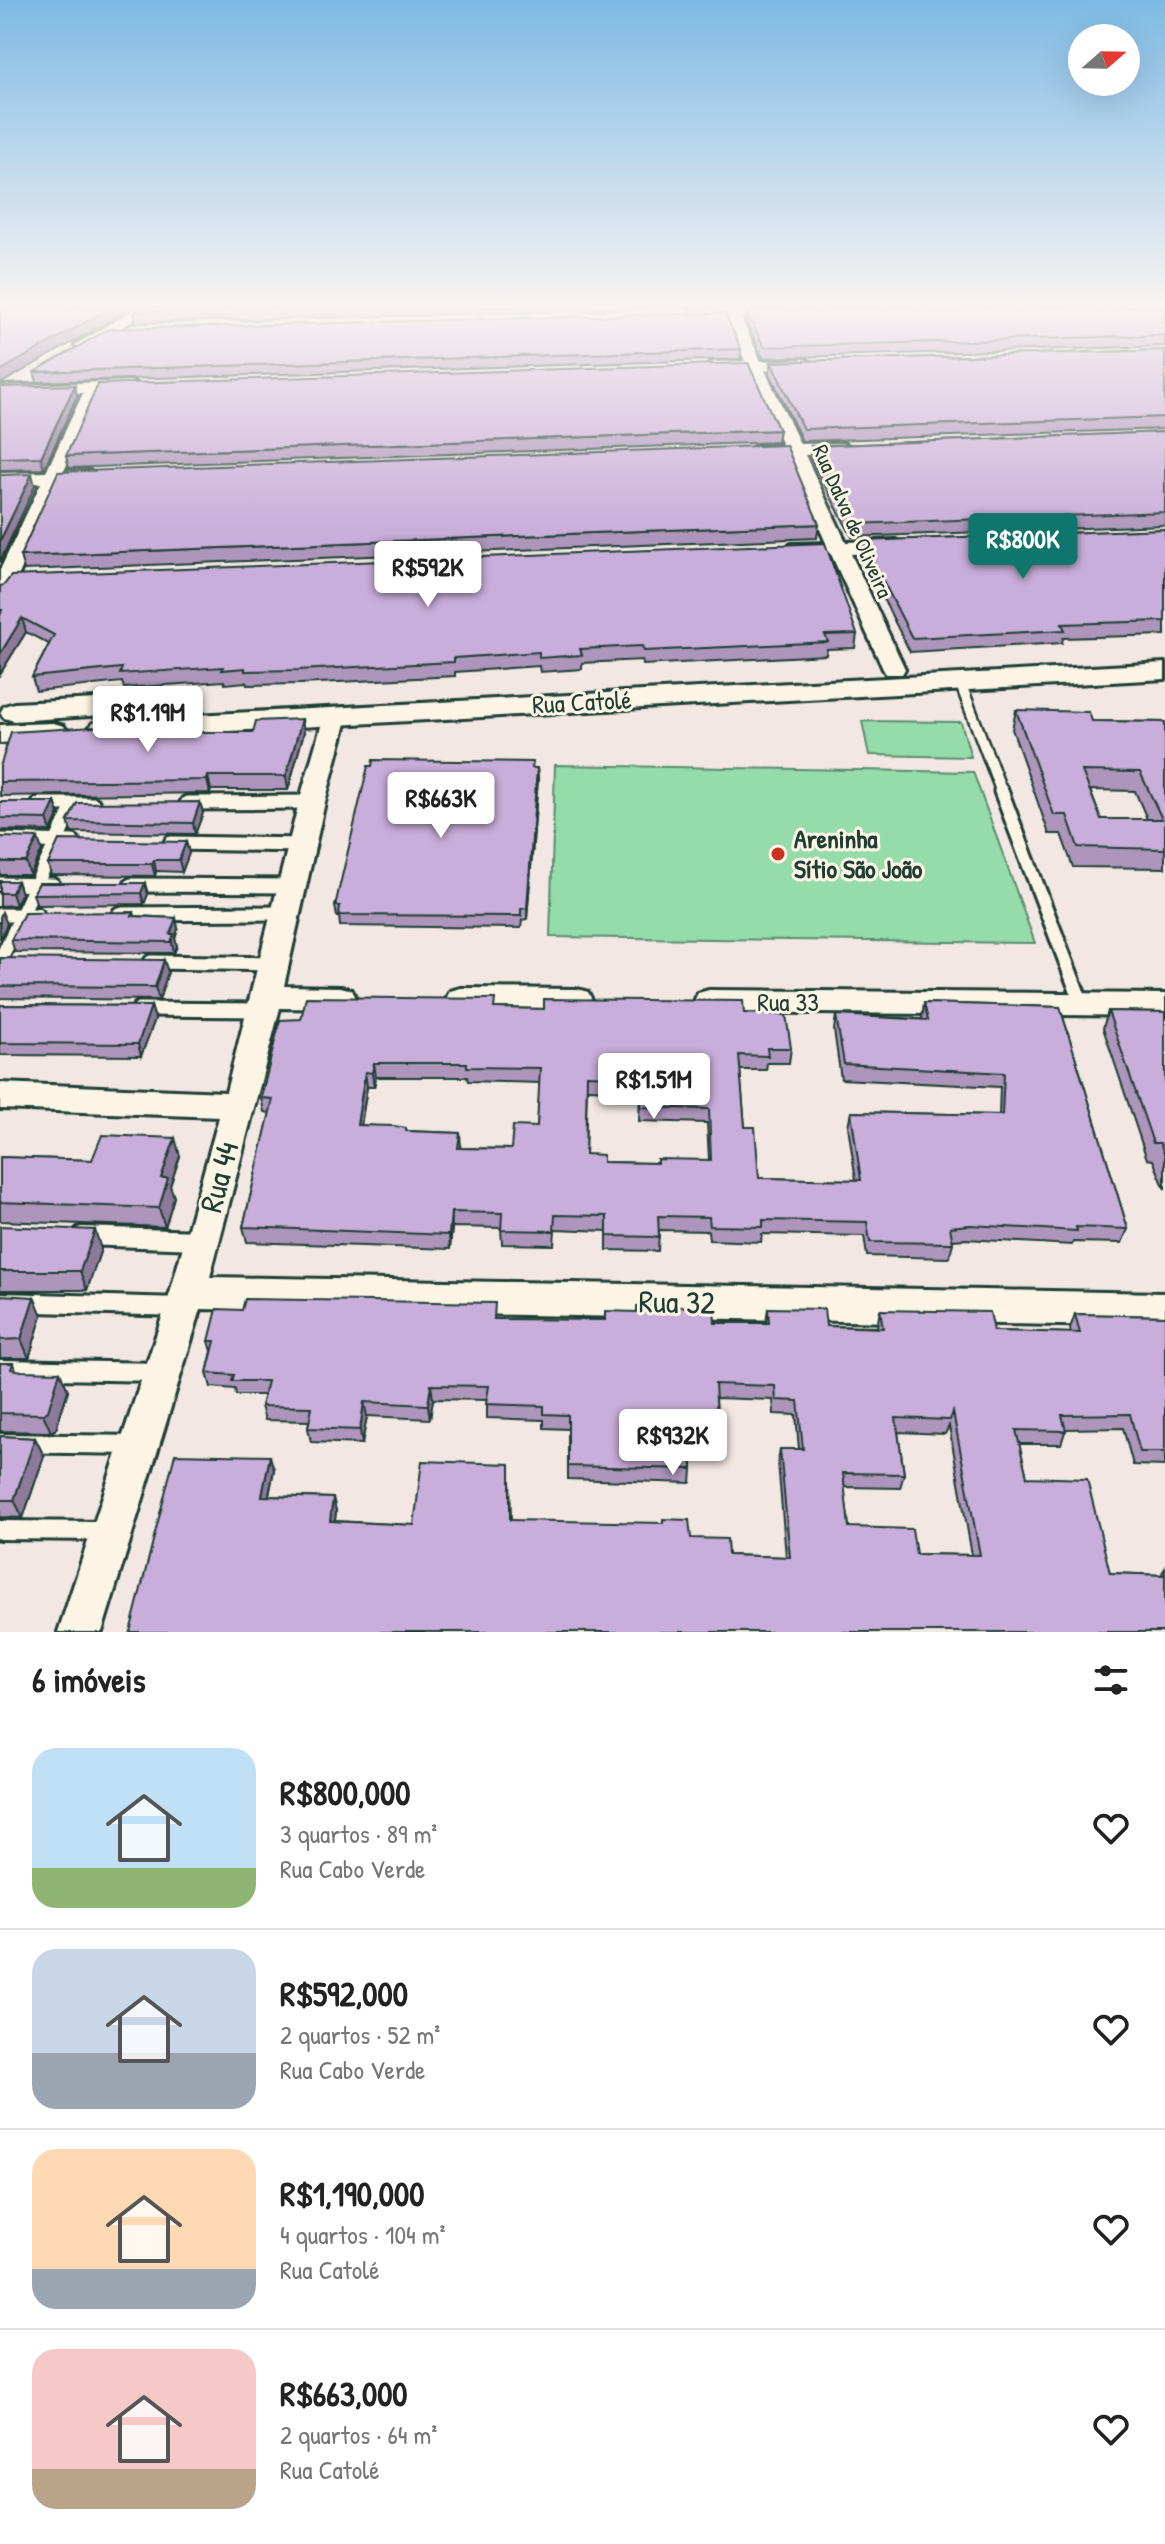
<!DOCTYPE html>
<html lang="pt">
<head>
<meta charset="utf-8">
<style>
	:root { --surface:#fff; --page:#f2f2f2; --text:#222; --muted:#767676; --line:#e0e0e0; --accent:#0f766e }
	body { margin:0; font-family:"Patrick Hand",sans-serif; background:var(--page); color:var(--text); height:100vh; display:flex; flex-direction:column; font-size:30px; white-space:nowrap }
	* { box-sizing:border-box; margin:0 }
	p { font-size:26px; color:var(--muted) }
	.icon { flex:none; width:44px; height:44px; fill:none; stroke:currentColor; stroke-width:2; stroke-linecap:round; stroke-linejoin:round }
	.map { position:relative; height:1632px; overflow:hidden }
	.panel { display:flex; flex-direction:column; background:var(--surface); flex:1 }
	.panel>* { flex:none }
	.needle { width:52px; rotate:70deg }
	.fabs { position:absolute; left:1068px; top:24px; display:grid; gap:16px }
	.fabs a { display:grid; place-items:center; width:72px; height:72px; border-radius:50%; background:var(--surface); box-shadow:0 8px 32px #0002; font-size:40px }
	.price { position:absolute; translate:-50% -68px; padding:0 18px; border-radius:8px; background:#fff; color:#222; font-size:26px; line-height:52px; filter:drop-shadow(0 2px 4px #0008) }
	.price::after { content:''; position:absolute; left:50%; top:48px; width:24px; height:18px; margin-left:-12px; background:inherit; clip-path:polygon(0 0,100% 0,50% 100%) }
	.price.current { background:var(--accent); color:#fff }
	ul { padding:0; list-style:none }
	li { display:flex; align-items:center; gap:24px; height:200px; padding:0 32px }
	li+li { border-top:2px solid var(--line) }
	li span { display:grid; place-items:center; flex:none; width:224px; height:160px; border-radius:24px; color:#555 }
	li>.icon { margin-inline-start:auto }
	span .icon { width:96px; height:96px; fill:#fffc; stroke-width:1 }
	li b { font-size:34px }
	h2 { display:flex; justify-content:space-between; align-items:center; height:96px; padding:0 32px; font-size:34px }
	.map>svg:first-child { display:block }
	.green { fill:#95dcaa; stroke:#5a8c6f; stroke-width:2 }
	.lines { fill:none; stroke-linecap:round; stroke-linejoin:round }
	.service-far2-casing { stroke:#1f3d34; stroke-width:15 }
	.service-far1-casing { stroke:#1f3d34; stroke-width:19 }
	.service-casing { stroke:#1f3d34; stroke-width:24 }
	.minor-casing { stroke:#1f3d34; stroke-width:6 }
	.tertiary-casing { stroke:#1f3d34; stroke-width:6 }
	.service-far2 { stroke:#fcf5e5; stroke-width:10 }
	.service-far1 { stroke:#fcf5e5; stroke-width:13 }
	.service { stroke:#fcf5e5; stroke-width:18 }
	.minor { fill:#fcf5e5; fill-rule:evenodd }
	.tertiary { fill:#fcf5e5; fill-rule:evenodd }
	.wall { fill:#ad95bb; stroke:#1f3d34; stroke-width:2; fill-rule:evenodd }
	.shaded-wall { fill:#8d7999; stroke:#1f3d34; stroke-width:2 }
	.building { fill:#c9adda; stroke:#1f3d34; stroke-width:2; fill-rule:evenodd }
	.poi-dot { fill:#c8321e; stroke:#fcf5e5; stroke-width:3 }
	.labels { text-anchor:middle; stroke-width:6; stroke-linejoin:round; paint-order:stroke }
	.far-street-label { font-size:22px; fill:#1f3d34; stroke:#fcf5e5 }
	.street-label { font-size:26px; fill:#1f3d34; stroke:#fcf5e5 }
	.poi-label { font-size:26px; font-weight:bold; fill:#1f3d34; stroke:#fcf5e5; text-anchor:start }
	.near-street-label { font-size:32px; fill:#1f3d34; stroke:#fcf5e5 }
</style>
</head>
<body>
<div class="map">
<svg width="1165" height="1632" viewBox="0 0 1165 1632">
	<rect width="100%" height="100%" fill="#f2e7e3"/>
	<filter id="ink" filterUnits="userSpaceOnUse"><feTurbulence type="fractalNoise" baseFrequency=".0125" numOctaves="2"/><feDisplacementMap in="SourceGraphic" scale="16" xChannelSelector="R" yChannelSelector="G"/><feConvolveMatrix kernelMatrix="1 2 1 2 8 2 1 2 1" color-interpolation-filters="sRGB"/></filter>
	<g filter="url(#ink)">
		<g class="green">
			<path d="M862,721L961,722L971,757L869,755Z"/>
			<path d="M555,765L973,772L1035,943L550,937Z"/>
		</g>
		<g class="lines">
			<g class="service-far2-casing">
				<path id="service-far2" d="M960,682L1002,793"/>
			</g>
			<g class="service-far1-casing">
				<g id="service-far1">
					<path d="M1001,791L1082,1004"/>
					<path d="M187,803L312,802"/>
					<path d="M39,804H93"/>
					<path d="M0,840L73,842"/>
					<path d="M171,843L304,845"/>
					<path d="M0,884L53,885"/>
					<path d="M131,885L293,886"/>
					<path d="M119,914L285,913"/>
					<path d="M0,915H37"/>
					<path d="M0,961L74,804"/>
					<path d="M151,962L273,964"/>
					<path d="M139,1009L261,1010"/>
				</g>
			</g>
			<g class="service-casing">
				<g id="service">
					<path d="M82,1236L199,1240"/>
					<path d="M0,1302L181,1307"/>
					<path d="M0,1369L160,1372"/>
					<path d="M0,1443L137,1445"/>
					<path d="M0,1530L105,1531"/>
				</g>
			</g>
			<g class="minor-casing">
				<g id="minor">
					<path d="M138,307H155L89,348L83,350L75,345Z"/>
					<path d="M721,307L786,310L788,313L781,317L741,318L761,361L806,359L814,364L806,369L765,370L800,444L844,443L853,448L844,453L805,455L846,542L896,540L906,546L896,552L851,554L905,669L902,674H886L883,669L831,554L791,556L781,550L791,544L826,543L787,455L755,456L746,451L755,446L782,445L749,371L713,372L705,367L713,362L745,361L726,319H693L686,315L693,311L722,310Z"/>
					<path d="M130,381L136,383L138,386L136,389L99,392L64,471L88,470L97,476L88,482L59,483L11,593L0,599V570L41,483L0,485V473L46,472L83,393L0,396V386Z"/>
					<path d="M336,709L344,711L348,716L325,802L284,986L341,987L352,990L356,998L352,1006L341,1009L280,1008L210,1277L1165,1293V1327L201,1309L102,1632H58L170,1293L219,1117L0,1109V1083L226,1092L299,802L324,716L328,711Z"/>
					<path d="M461,988L577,989L588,992L592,1000L588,1008L577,1011L461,1010L450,1007L446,999L450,991Z"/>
					<path d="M709,990L1165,994V1016L709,1012L698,1009L694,1001L698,993Z"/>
				</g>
			</g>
			<g class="tertiary-casing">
				<g id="tertiary">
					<path d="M1165,663V679L103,738L93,735L88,729L93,723L103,720Z"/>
					<path d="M139,697L149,700L154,706L149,712L14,721L4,718L0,713L4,706L14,703Z"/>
					<path d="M53,723L64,726L68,732L64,738L0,743V725Z"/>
				</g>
			</g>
			<use href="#service-far2" class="service-far2"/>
			<use href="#service-far1" class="service-far1"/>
			<use href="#service" class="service"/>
			<use href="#minor" class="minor"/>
			<use href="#tertiary" class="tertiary"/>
		</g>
		<g class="wall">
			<path d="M142,307H719L136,323L134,312Z"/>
			<path d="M1165,307V346L763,358L746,322V311Z"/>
			<path d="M741,349L740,359L37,382L34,372Z"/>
			<path d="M1165,350V429L802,441L770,374L771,362Z"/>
			<path d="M0,387L77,396L44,469L0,470Z"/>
			<path d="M779,430L777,442L69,468L66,456Z"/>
			<path d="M1165,432V525L852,537L810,458L811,446Z"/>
			<path d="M819,524L817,538L24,570L20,556Z"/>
			<path d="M1165,529V635L1063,638L1062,643L910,652L861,555L863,541Z"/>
			<path d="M0,586L857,634L855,648L827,649L826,655L643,665L642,660L582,663V669L540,672L539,666L455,672V676L300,684L247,685L246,682L225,684L224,681L124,688L122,682L36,691L32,677L49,644L26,632L0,674Z"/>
			<path d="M1016,710L1092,721L1165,722V868L1073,867L1061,834H1049L1012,729ZM1090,790L1135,791L1147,819H1101Z"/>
			<path d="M144,724L146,732H304L288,790H211L210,793L0,796V767Z"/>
			<path d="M533,768H537L538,779L527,919L522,920L521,928L340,926L339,917H337L335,906Z"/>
			<path d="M0,802H55L59,814L51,831L0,830Z"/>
			<path d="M200,802L203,813L195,834L71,832L68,821Z"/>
			<path d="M0,837L42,850L30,875H0Z"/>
			<path d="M186,842L189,853L182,872L156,871L155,876L51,875L48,864Z"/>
			<path d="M0,881H17L21,894L16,905L0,906Z"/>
			<path d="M39,883L148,894L144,904L37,905L33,894Z"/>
			<path d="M134,912L135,916L176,918L178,929L175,939L177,946L174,953L15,952L11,940Z"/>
			<path d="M0,958L168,972L159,1000L0,998Z"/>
			<path d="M924,1003L1060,1007L1128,1229L1122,1243L1073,1242L1072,1245L966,1239L952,1240L953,1243L949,1258L867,1256L864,1236L762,1234L761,1242L709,1240L708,1231L659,1230L658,1251L607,1250V1231L555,1229L554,1245L502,1244L501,1228L452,1227L450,1249L247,1242L243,1227L270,1113L264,1112L261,1098L301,1019L495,1008L744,1013L791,1048L789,1063H767L766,1070H740L745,1127L759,1178L856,1180L848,1126L851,1112L999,1115L1000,1087L841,1079L834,1030L836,1015L922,1019ZM376,1077H467L468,1081L540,1083L537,1127L511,1149L461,1148L460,1133L407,1131L406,1128L361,1125L367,1087H374ZM587,1089L640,1091L639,1121L707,1123L709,1160L657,1163L603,1162L585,1154Z"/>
			<path d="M0,1005L151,1006L155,1019L141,1056L0,1055Z"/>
			<path d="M1108,1011L1165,1012V1189L1153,1160L1147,1159L1103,1028Z"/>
			<path d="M180,1156L170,1186L174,1197L165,1227L0,1221V1157L92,1160Z"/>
			<path d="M0,1226L101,1249L87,1290H0Z"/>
			<path d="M0,1295L42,1315L29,1358H0Z"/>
			<path d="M768,1308L826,1326L877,1327L880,1310L994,1331L1071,1333L1070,1328L1075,1314L1165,1316V1466L1133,1465L1123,1428L1066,1429L1061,1444H1019L1027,1477L1110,1573L1163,1575L1162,1573L1165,1568V1632H130L274,1470L269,1496L333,1498L336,1511L335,1521L414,1525L510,1478L511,1520L691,1538L728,1555L786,1557L778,1462L780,1449H799L796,1415L774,1414L773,1400L716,1398L718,1432L716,1446L691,1447L692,1469L691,1483L568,1479V1429L544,1428V1420L487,1418V1400L433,1399L430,1419L367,1416L362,1444L311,1442L308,1428L309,1421L265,1420L261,1406L264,1395H236L235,1389L211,1387L207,1373L212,1351L209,1341L496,1319L766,1323ZM949,1426L972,1555L916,1554L849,1527L844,1487L900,1488L904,1474L898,1432L945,1434Z"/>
			<path d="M0,1363H13L16,1370L68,1390L56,1429L51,1432L0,1431Z"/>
			<path d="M0,1436L35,1438L44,1456L23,1518L0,1517Z"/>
		</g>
		<g class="shaded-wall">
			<path d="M112,307H133L0,384V371Z"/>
			<path d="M75,385L77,396L44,469L41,457Z"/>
			<path d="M32,474L35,486L0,562V541Z"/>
			<path d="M22,618L26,632L0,674V654Z"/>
			<path d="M302,719L304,732L288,790L286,776Z"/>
			<path d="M537,768L538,779L527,919V908Z"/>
			<path d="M208,776L211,790L210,793L207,780Z"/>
			<path d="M55,802L59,814L51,831L47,819Z"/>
			<path d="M200,802L203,813L195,834L193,823Z"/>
			<path d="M38,838L42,850L30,875L26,862Z"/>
			<path d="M186,842L189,853L182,872L179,860Z"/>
			<path d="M154,860L156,871L155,876L152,864Z"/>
			<path d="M17,881L21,894L16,905L12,893Z"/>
			<path d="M145,883L148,894L144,904L141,893Z"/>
			<path d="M2,912L7,924L0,939V917Z"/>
			<path d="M176,918L178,929L175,939L177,946L174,953L170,934Z"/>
			<path d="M164,960L168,972L159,1000L155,987Z"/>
			<path d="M151,1006L155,1019L141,1056L138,1044Z"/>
			<path d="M374,1063L376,1077L374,1087L372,1073Z"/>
			<path d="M365,1072L367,1087L359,1139L357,1125Z"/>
			<path d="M175,1138L180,1156L170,1186L174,1197L165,1227L159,1208L161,1178Z"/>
			<path d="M451,1212L452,1227L450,1249L449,1235Z"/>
			<path d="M95,1230L101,1249L87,1290L80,1271Z"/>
			<path d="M34,1297L42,1315L29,1358L21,1339Z"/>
			<path d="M60,1372L68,1390L56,1429L51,1432L43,1414Z"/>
			<path d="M431,1385L433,1399L430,1419L428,1405Z"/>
			<path d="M364,1402L367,1416L362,1444L360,1430Z"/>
			<path d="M35,1438L44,1456L23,1518L14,1500Z"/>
			<path d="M270,1456L274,1470L266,1509L262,1496Z"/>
			<path d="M333,1498L336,1511L333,1535L330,1521Z"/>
		</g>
		<g class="building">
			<path d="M8,307H112L0,371V310Z"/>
			<path d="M142,307H326L134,312Z"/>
			<path d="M898,307H1165V335L764,347L746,311Z"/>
			<path d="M725,313L741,349L34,372L109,329Z"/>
			<path d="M1165,350V417L803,429L771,362Z"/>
			<path d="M748,363L779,430L66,456L98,384Z"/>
			<path d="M75,385L41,457L0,458V387Z"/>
			<path d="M1165,432V512L854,524L811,446Z"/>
			<path d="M786,445L819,524L20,556L58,472Z"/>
			<path d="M32,474L0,541V475Z"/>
			<path d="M1165,529V621L1062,624L1065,630L912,638L863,541Z"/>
			<path d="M825,543L857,634L825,635L828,642L644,651L642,646L580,649L582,655L539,658V652L454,658V662L298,670L245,671V668L222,670L223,667L120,674L122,668L32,677L54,635L22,618L0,654V616L2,610H0V586L4,585L11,576Z"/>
			<path d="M1016,710L1089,712L1092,721L1165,722V849L1078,847L1067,815H1054ZM1082,771L1140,772L1162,819H1101Z"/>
			<path d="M302,719L286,776H208L207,780L0,782V767L11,732L144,724L142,732H253L256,721Z"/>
			<path d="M373,760L533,762L532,768H537L527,908L521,909V916L339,915L340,906H335L368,766H372Z"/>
			<path d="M0,802H55L47,819L0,818Z"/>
			<path d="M200,802L193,823L68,821L77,803Z"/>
			<path d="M0,837L38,838L26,862H0Z"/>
			<path d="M59,840L186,842L179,860H154L152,864H48Z"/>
			<path d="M0,881H17L12,893H0Z"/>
			<path d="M39,883H145L141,893L33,894Z"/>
			<path d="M134,912L132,916L176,918L170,934H174L171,942L11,940L24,913Z"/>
			<path d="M0,958L164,960L155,987L0,986Z"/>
			<path d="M306,997L495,999L494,1008L544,1009V999L743,1001L744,1013L786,1015L791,1048H767L768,1056L739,1055L745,1127H755L759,1178L861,1180L851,1112L1002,1115L1004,1073L844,1064L836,1015L928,1020L924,1003L1060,1007L1128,1229L1076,1227L1077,1231L970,1225L950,1227L953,1243L870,1242L867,1222L763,1220V1227L710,1226L709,1217L658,1216L659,1237L607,1236V1216L555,1215L554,1231L501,1230L502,1213L451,1212L449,1235L243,1227L273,1099L261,1098L280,1020L301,1019ZM374,1063H467V1067L540,1068L537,1127L513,1126L511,1149L458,1148L460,1133L406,1131V1128L394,1126L357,1125L365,1072L372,1073ZM587,1075L641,1077L640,1107L709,1109L711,1160L657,1159V1163L603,1162V1155L585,1154Z"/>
			<path d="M0,1005L151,1006L138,1044L0,1043Z"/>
			<path d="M1108,1011L1165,1012V1156L1160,1143H1153Z"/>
			<path d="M102,1135L175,1138L161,1178H168L159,1208L0,1202V1157L92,1160Z"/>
			<path d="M0,1226L95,1230L80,1271H0Z"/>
			<path d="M0,1295L34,1297L21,1339L0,1340Z"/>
			<path d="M245,1299L495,1303L494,1319L605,1320V1311L637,1312V1306L714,1307L715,1323H769L768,1308L824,1309L826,1326L883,1328L880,1310L990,1312L994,1331L1080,1333L1075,1314L1165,1316V1452H1140L1130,1414L1062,1415L1066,1431L1016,1430L1027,1477L1087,1479L1110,1573L1165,1575V1632H130L175,1454L270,1456L262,1496L333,1498L330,1521L414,1525L422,1461L510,1464V1520L663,1523V1519L689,1520L691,1538L727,1539L728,1555L790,1557L780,1449H803L798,1401L776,1400L775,1386L715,1384L718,1432L691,1434L692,1469L568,1466V1415L544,1414V1406L486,1404L489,1386L431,1385L428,1405L364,1402L360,1430L308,1428L312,1407L261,1406L267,1381H232L234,1375L207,1373L215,1341H209L217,1309L242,1310ZM953,1412L980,1555L916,1554L912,1529L849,1527L843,1473L904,1474L896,1418L950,1420Z"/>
			<path d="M0,1363H13L11,1369L22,1371L60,1372L48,1411L43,1414L0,1413Z"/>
			<path d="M0,1436L35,1438L14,1500H0Z"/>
		</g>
	</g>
	<linearGradient id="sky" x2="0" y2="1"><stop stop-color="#7ebae5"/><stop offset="0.57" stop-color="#f9f4f2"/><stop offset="1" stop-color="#f9f4f2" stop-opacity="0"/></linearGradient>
	<rect width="1165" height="535" fill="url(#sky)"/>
	<circle class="poi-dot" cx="778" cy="854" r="8"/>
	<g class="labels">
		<g class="far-street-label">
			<text transform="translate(853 521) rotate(66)" y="8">Rua Dalva de Oliveira</text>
		</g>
		<g class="street-label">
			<text transform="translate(582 702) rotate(-3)" y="9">Rua Catolé</text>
			<text x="788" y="1011">Rua 33</text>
		</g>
		<g class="poi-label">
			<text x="794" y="848">Areninha<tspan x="794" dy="30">Sítio São João</tspan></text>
		</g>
		<g class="near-street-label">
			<text transform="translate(219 1177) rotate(-75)" y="11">Rua 44</text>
			<text transform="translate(677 1302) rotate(1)" y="11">Rua 32</text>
		</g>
	</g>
</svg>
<div class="fabs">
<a><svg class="needle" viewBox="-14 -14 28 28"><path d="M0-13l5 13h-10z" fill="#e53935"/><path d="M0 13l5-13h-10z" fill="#767676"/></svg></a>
</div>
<b class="price current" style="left:1023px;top:581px">R$800K</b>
<b class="price" style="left:428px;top:609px">R$592K</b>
<b class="price" style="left:148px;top:754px">R$1.19M</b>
<b class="price" style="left:441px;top:840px">R$663K</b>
<b class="price" style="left:654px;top:1121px">R$1.51M</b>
<b class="price" style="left:673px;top:1477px">R$932K</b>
</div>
<section class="panel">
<h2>6 imóveis<svg class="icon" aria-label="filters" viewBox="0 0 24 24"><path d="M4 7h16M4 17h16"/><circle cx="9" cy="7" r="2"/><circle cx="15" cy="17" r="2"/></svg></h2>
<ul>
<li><span style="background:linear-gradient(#bfe0f5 75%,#8fb573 0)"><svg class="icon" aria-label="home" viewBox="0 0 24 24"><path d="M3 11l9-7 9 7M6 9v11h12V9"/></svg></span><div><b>R$800,000</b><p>3 quartos · 89 m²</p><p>Rua Cabo Verde</p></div><svg class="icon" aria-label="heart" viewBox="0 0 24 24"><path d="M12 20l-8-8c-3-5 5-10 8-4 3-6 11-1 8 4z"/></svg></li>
<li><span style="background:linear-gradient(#c9d6e8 65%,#9aa5b1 0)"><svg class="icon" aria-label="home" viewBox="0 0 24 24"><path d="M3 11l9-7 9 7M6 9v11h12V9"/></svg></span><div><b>R$592,000</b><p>2 quartos · 52 m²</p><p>Rua Cabo Verde</p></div><svg class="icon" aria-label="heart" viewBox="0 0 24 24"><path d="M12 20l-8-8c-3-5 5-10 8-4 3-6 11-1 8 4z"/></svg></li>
<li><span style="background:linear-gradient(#ffd9b3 75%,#9aa5b1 0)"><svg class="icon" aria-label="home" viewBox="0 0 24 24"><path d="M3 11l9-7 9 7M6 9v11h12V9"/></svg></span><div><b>R$1,190,000</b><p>4 quartos · 104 m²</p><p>Rua Catolé</p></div><svg class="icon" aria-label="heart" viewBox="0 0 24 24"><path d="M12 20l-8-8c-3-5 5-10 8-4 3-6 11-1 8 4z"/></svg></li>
<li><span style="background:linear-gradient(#f6c9c9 75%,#b9a48a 0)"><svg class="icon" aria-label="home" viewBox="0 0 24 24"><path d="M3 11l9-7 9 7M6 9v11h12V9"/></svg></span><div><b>R$663,000</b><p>2 quartos · 64 m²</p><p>Rua Catolé</p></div><svg class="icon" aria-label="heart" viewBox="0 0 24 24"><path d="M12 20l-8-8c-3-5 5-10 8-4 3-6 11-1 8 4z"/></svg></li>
</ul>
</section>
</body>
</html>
